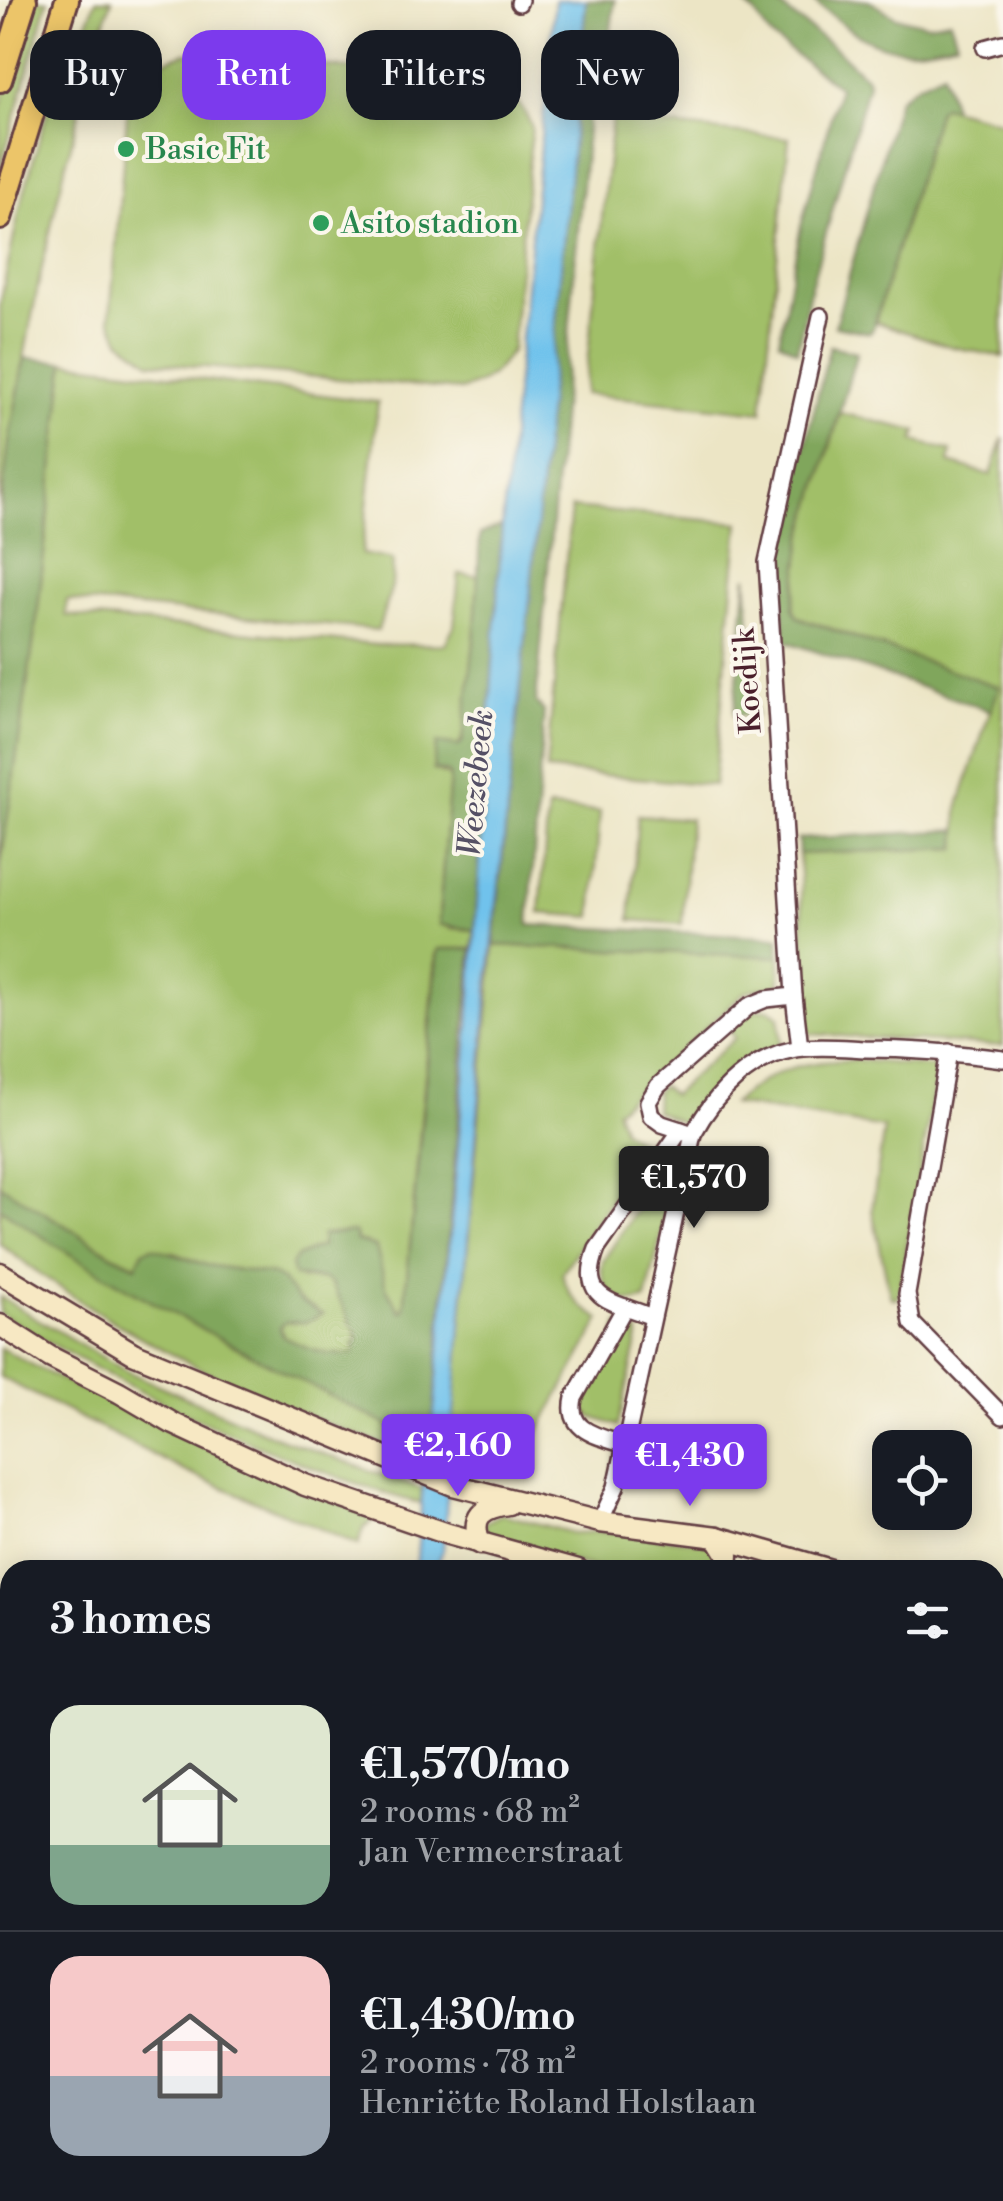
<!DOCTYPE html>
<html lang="en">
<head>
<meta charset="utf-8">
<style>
	:root { --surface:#171b24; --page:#242831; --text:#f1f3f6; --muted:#9ea1a6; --line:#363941; --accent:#7c3aed }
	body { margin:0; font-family:"Libre Bodoni",serif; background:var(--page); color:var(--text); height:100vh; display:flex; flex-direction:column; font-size:38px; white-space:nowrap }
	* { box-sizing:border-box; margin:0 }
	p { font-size:32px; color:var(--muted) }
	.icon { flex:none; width:55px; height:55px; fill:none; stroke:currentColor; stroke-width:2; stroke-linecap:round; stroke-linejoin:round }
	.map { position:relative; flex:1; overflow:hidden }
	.sheet { position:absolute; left:0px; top:1560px; width:1005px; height:642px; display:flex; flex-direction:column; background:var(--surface); border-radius:30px 30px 0 0; box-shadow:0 5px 25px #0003 }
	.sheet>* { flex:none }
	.top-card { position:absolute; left:30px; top:30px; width:945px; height:90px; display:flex; gap:20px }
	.fabs { position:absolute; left:872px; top:1430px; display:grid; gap:20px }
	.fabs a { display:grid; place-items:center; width:100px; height:100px; border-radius:20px; background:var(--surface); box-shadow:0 5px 25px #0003; font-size:50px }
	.price { position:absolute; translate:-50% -85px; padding:0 22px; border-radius:10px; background:var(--accent); color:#fff; font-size:32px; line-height:65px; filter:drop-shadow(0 2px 5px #0008) }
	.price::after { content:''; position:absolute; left:50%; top:60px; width:30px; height:22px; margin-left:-15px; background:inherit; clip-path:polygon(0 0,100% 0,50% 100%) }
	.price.on { background:#222; color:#fff }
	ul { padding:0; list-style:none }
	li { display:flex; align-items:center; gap:30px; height:250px; padding:0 50px }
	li+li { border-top:2px solid var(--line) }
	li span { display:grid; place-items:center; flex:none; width:280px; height:200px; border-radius:30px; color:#555 }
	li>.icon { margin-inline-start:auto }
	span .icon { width:120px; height:120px; fill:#fffc; stroke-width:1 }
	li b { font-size:42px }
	h2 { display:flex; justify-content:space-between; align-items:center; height:120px; padding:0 50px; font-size:42px }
	.tag { padding:0 35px; border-radius:30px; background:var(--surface); box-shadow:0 5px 25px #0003; font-size:35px; line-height:90px }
	.tag.on { background:var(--accent); color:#fff }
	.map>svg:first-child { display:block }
	.green { fill:#a1bf67; stroke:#766f49; stroke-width:2.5 }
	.forest { fill:#80a65c; stroke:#656244; stroke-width:2.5 }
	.water { fill:#70c2ec; stroke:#5d708c; stroke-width:2.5 }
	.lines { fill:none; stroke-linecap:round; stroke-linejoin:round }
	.minor-casing { stroke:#623d42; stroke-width:20 }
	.secondary-casing { stroke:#623d42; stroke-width:25 }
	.primary-casing { stroke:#623d42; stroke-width:28 }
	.minor { stroke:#fff; stroke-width:15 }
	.secondary { stroke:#f7e8c3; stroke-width:20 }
	.primary { stroke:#ecc569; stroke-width:22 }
	.leisure-dot { fill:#2e9e5b; stroke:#fbf7ec; stroke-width:4 }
	.labels { text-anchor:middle; stroke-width:8; stroke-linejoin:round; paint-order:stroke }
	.leisure-label { font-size:30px; fill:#27864d; stroke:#fbf7ec; text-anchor:start }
	.street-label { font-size:30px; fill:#4a1f2b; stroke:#fbf7ec }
	.water-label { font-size:32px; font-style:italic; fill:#555065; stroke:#fbf7ec }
</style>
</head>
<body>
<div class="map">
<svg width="1003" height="2201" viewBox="0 0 1003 2201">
	<rect width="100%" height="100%" fill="#fbf7ec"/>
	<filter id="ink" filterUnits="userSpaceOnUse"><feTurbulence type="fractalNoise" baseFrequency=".01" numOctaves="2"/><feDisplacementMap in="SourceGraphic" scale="20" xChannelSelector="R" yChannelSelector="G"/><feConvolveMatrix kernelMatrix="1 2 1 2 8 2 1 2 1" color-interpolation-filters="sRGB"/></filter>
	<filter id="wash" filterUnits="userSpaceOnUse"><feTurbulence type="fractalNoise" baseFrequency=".0048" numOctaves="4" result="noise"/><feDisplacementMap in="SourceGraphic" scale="40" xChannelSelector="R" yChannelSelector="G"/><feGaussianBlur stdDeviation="2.25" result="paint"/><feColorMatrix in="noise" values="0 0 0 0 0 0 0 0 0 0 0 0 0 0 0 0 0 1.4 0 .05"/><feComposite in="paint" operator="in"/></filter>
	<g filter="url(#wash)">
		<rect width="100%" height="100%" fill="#ece5c5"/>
		<g class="green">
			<path d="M34,0H48L0,170V107Z"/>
			<path d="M96,0H112C97,41 87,83 76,125C42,254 16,385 0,516V304L20,207L51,98L82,36Z"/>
			<path d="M187,53L486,82C510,90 522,104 532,127L512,349C498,372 487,383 460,390L150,362L120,340L110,318L129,91C146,68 161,60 187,53Z"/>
			<path d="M943,106L1003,122V357L952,347L875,322L938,110Z"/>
			<path d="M612,120L789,138L762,412L584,394Z"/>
			<path d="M65,362L378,402L362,554L393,560L392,586L378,630L67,600L66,615L377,645L445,644L454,626L459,574L479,576L467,726L459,746L433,770L450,776L439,918L449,928L475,930L472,949H438L436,954L404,1310L402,1313L386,1288L367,1243C343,1239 318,1246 297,1257L301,1279H325C342,1292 365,1333 354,1353C328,1358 306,1349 283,1336L280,1328L285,1322H306L322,1314L298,1300L273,1275L206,1265L172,1252L137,1266L113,1255L0,1185V869L37,617Z"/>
			<path d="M840,413L917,431L914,441L951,451L949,463L991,475L1003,438V1046L810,1034L808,1029L799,854L957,848L958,808L998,687L798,617L793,608L803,537Z"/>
			<path d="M571,508L739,523L714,785L546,770Z"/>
			<path d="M548,808L600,812L592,917L540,913Z"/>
			<path d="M638,815L690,819L682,924L630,920Z"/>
			<path d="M494,945L780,957V983C770,990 756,986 744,993L616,1110L623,1130L647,1146L562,1273C569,1298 579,1306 601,1319L523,1460L499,1447L452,1430Z"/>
			<path d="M769,1009L779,1016L781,1042C740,1069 715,1077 691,1124L687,1125L655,1111L656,1091L662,1086L672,1095L735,1038L727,1027L755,1010Z"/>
			<path d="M858,1060L934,1067L937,1071L898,1298H891L872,1210L884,1128L732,1104C774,1067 803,1061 858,1060Z"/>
			<path d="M676,1154L679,1161L646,1299C621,1310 596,1287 603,1261L671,1156Z"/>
			<path d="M0,1208L106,1276L396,1430L411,1433L433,1422L425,1458C270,1408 130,1345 0,1244Z"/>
			<path d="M0,1297L126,1371L274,1436L422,1489L421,1504C272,1460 132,1393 0,1314Z"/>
			<path d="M619,1324L639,1333L638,1338L618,1426L591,1417L584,1410C585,1379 612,1354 619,1324Z"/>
			<path d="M0,1348L75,1387L112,1401L201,1445L377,1517L364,1528L358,1545L189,1473L0,1377Z"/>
			<path d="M502,1514L573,1533L609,1531L709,1543L717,1550L719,1565L715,1570H659L637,1566L593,1568L488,1540L484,1523Z"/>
		</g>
		<g class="forest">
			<path d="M586,0H615L600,106L588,118L536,703L544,711L529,925L779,937L780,957L494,945Z"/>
			<path d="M739,0H772L836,49L867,78L868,84L811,286L797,351L779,341L801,226L839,87L770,36L754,12Z"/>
			<path d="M812,0H868L896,17L927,24L950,20L957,41C886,61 865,43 812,0Z"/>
			<path d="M943,72L953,108L943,106L938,110L873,329L870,333L835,326L898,99L918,84Z"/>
			<path d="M830,346L857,352L803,537L793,608L798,617L807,621L999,687L991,711L785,641L780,570L796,482Z"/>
			<path d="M25,358L65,362L37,617L0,869V517L10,434Z"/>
			<path d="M502,526L475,930L440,925L439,918L450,776L447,772L433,770L437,743L459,746L463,740L475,632L480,534Z"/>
			<path d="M747,576L756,716L734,715Z"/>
			<path d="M958,830L957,848L799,854L798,839Z"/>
			<path d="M438,949H472L433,1422L411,1433L396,1430C261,1358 127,1297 0,1208V1185L112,1255L136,1266L143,1251L152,1247L206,1265L273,1275L282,1280L298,1300L322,1314L306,1322H285L280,1328L283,1336C306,1349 328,1358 354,1353L358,1336L331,1283L325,1279L294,1276L291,1265L297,1257L321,1246L322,1235L354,1232L357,1241L376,1247L386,1288L401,1312L404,1310Z"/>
		</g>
		<path class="water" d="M555,0H586L529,608L489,977L443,1550L435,1570H416L425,1458L433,1423L469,1025L502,526Z"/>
	</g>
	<g filter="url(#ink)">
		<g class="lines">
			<g class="minor-casing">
				<g id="minor">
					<path d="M519,3L520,0"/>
					<path d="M985,48L1003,43"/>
					<path d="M800,1048L794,996L767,562L821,316"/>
					<path d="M949,1052L907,1294L912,1323L1003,1416"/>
					<path d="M690,1133L662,1124L651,1116L648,1102L658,1086L749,1006L766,999L794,996"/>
					<path d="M652,1317C612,1301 577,1300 597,1249L681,1130"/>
					<path d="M625,1445C599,1436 566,1432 574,1398L625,1307"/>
					<path d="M600,1522L616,1487L693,1134C715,1093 754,1052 804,1048C824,1046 845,1048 865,1049C912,1049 957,1053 1003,1059"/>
					<path d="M995,1704L1003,1705"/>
					<path d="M0,1954L10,1962"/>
					<path d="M995,1960L1003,1962"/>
					<path d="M380,2192L407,2201"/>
					<path d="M191,2201L196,2192"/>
					<path d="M461,2201C471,2194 482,2194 492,2201"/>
				</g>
			</g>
			<g class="secondary-casing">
				<g id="secondary">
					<path d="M0,1273L133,1353L453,1485L600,1522L717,1537L831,1570"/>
					<path d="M0,1325L50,1357L119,1392L172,1423L305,1485L448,1534L578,1570"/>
					<path d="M717,1537L728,1555L727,1570"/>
					<path d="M480,1544C470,1516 482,1508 508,1504"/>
					<path d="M995,1601L1003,1602"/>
					<path d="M995,1630L1003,1631"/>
				</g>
			</g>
			<g class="primary-casing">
				<g id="primary">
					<path d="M0,80L25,0"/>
					<path d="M0,218L67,0"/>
				</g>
			</g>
			<use href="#minor" class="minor"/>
			<use href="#secondary" class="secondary"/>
			<use href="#primary" class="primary"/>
		</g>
	</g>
	<g class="leisure-dot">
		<circle cx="126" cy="149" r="10"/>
		<circle cx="321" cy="223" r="10"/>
	</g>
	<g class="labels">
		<g class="leisure-label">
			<text x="146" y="159">Basic Fit</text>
			<text x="341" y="233">Asito stadion</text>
		</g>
		<g class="street-label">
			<text transform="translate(747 681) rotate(-94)" y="10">Koedijk</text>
		</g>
		<g class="water-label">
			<text transform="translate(475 783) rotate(-85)" y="11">Weezebeek</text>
		</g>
	</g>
</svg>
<div class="fabs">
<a><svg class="icon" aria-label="locate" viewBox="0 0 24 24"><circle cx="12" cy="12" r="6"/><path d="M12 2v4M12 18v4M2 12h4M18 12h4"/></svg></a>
</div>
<b class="price on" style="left:694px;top:1231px">€1,570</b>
<b class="price" style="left:458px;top:1499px">€2,160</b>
<b class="price" style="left:690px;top:1509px">€1,430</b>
<div class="top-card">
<a class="tag">Buy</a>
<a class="tag on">Rent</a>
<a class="tag">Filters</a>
<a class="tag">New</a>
</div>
<section class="sheet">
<h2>3 homes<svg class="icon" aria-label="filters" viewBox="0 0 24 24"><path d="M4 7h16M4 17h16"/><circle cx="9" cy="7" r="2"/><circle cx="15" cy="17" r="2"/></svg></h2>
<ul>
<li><span style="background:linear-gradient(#dfe7d0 70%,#7fa58c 0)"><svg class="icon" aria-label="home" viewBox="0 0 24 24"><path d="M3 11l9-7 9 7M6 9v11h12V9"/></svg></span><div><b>€1,570/mo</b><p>2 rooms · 68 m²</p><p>Jan Vermeerstraat</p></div></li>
<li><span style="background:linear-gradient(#f6c9c9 60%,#9aa5b1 0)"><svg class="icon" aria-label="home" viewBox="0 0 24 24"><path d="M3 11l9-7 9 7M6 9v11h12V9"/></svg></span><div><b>€1,430/mo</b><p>2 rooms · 78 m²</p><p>Henriëtte Roland Holstlaan</p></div></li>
</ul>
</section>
</div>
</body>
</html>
